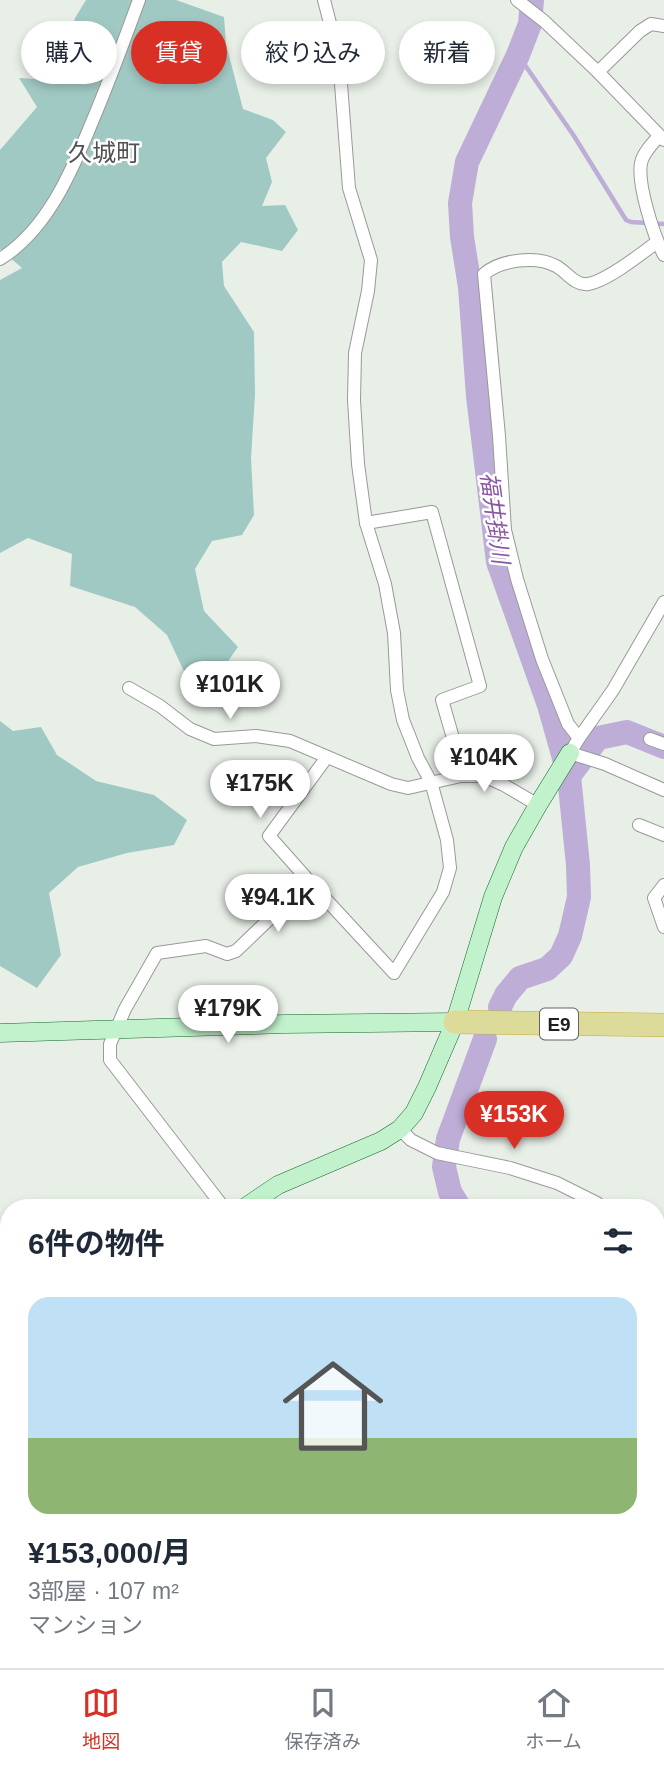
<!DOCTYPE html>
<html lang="ja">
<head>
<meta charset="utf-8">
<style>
	:root { --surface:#fff; --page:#f6f6f7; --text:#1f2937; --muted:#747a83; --line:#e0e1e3; --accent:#d93025 }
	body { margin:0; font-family:Arial,"Noto Sans JP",sans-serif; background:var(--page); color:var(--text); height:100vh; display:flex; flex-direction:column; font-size:26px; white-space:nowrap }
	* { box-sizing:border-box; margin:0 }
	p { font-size:23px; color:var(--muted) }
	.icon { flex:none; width:38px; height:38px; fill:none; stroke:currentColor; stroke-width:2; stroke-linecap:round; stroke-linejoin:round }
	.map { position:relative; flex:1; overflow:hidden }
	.side { position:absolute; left:0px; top:1199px; width:665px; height:471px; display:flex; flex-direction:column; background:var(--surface); border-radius:28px 28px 0 0; box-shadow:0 4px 10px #0003 }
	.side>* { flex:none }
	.guide { position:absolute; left:21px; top:21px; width:623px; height:63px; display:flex; gap:14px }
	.price { position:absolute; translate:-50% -60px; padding:0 16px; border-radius:24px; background:#fff; color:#222; font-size:23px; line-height:46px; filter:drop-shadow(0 2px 4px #0008) }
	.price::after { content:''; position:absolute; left:50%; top:42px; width:21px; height:16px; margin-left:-10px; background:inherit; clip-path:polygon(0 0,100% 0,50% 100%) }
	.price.active { background:var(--accent); color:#fff }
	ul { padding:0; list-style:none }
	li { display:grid; align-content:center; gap:14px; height:371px; padding:0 28px }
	li span { display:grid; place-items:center; height:217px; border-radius:21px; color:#555 }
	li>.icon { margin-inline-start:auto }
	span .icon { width:126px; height:126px; fill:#fffc; stroke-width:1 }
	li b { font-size:30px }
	h2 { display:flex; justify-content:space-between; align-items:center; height:84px; padding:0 28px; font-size:30px }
	.chip { padding:0 24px; border-radius:32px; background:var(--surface); box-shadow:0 4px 10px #0003; font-size:24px; line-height:63px }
	.chip.active { background:var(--accent); color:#fff }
	.dock { display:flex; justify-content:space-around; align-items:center; height:98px; border-top:2px solid var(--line); background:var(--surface); font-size:19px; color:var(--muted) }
	.dock a { display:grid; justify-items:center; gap:4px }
	.dock .active { color:var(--accent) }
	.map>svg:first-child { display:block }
	.forest { fill:#a1c9c4 }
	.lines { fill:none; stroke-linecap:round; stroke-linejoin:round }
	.stream { stroke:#bdadd7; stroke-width:4.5 }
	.river { stroke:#bdadd7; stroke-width:24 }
	.street-casing { stroke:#999; stroke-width:14 }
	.secondary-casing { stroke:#136a2a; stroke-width:19 }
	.highway-casing { stroke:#c5ac3c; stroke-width:24 }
	.path { stroke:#cce97e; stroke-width:2.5; stroke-dasharray:3.5 3.5; stroke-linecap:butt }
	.street { stroke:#fff; stroke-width:12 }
	.secondary { stroke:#c2f2cc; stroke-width:18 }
	.highway { stroke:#dcdb99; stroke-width:23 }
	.labels { text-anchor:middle; stroke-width:5; stroke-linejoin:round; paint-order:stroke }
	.shield { fill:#fff; stroke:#626262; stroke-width:2 }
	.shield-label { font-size:19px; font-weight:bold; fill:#1f1f1f }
	.water-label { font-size:23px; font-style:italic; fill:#8a57a3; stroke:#fff }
	.quarter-label { font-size:24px; fill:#525252; stroke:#fff }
</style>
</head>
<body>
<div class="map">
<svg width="664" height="1668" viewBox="0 0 664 1668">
	<rect width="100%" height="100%" fill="#e8efe7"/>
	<g class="forest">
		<path d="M86,0H176L224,17L226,44L243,109L273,120L286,132L266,158L272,182L262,206L285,205L298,230L282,251L241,242L222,262L224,286L254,332L255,395L251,458L254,515L242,535L212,541L195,569L204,611L238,647L214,681L190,684L167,635L135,607L70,586L72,554L28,538L0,553V280L22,268L0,249V150L37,107L19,78L51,80L66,50L75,18Z"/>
		<path d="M0,721L13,731L41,727L57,755L96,781L154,795L187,820L174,845L127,853L78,867L49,893L61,955L37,988L0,966Z"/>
		<path d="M525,1661H598L616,1668H520L521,1662Z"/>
	</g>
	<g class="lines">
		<g class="stream">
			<path d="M518,55L574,136L626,220L631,222L664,224"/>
			<path d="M656,1579L658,1584L664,1588"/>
		</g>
		<g class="river">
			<path d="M569,776L598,738L627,732L664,747"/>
			<path d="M500,1007L506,995L520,978L547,969L561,956L570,936L579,897L578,865L569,776L549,705L498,562L478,396L470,287L462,237L460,203L467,162L518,55L530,24L532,0"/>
			<path d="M460,1208L450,1192L444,1167L448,1139L485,1039"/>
		</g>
		<g class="street-casing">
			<g id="street">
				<path d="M517,0L544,21L598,72L664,140"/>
				<path d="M598,72L640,31L651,24L664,26"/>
				<path d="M659,136C652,144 643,153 641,163C637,184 654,237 664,255"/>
				<path d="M0,259C47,230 72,171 92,122C109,82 124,41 139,0"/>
				<path d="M366,523L432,512L480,686L442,700L453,738L481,768L484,776"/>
				<path d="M664,602L613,690L579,738L570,753L605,764L664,790"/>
				<path d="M129,688L160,706L190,729L214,739L256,736L290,741L391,784L408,788L461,776H484L504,785L538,805"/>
				<path d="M579,738L568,724L542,659L517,579L505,530L499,436L484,274C500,260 536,255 556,266C566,271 575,286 588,284C607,281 641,254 657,242"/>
				<path d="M650,739L664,744"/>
				<path d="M639,825L664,835"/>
				<path d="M309,881L269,836L327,757"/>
				<path d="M664,885L654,898L664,927"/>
				<path d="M400,1129L411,1140L437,1153L510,1168L557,1183L597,1203L602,1208"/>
				<path d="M224,1208L110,1060V1044L125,1009L157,953L206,946L227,954L236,951L309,881L394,973L443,892L450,868L447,840L431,782L418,758L403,720L397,690L394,633L385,584L366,523L358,464L354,400L355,353L368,291L371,260L349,188L339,58L324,0"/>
				<path d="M656,1262L664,1271"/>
			</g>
		</g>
		<g class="secondary-casing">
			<g id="secondary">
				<path d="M0,1033L284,1024L455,1022"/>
				<path d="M244,1208L278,1185L381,1141L400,1129L414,1113L427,1087L455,1022L493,897L514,847L538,805L570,753"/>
				<path d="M0,1358L9,1354"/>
			</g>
		</g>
		<g class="highway-casing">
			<path id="highway" d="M455,1022L664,1025"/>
		</g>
		<path class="path" d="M0,1660L13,1668"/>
		<use href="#street" class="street"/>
		<use href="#secondary" class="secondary"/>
		<use href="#highway" class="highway"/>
	</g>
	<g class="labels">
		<rect class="shield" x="540" y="1008.5" width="38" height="31" rx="5"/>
		<g class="shield-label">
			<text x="559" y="1031">E9</text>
		</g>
		<g class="water-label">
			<text transform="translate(495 518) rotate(82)" y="8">福井掛川</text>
		</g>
		<g class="quarter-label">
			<text x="104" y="161">久城町</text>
		</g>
	</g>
</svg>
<b class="price" style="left:230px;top:721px">¥101K</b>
<b class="price" style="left:484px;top:794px">¥104K</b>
<b class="price" style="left:260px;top:820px">¥175K</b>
<b class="price" style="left:278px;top:934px">¥94.1K</b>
<b class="price" style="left:228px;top:1045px">¥179K</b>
<b class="price active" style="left:514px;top:1151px">¥153K</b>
<div class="guide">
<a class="chip">購入</a>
<a class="chip active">賃貸</a>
<a class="chip">絞り込み</a>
<a class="chip">新着</a>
</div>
<section class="side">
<h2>6件の物件<svg class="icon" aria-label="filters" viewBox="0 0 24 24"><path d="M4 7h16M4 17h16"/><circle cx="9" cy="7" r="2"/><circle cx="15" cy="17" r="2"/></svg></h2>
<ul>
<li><span style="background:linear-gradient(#bfe0f5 65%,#8fb573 0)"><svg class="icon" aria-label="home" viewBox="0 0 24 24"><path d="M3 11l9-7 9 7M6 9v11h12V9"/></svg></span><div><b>¥153,000/月</b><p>3部屋 · 107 m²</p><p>マンション</p></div></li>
</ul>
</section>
</div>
<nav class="dock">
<a class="active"><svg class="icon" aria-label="map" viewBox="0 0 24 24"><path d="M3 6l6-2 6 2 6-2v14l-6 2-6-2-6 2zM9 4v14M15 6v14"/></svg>地図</a>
<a><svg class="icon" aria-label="saved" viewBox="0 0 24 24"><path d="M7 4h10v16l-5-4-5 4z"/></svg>保存済み</a>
<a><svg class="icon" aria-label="home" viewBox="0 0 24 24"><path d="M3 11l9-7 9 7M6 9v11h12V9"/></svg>ホーム</a>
</nav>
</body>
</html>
